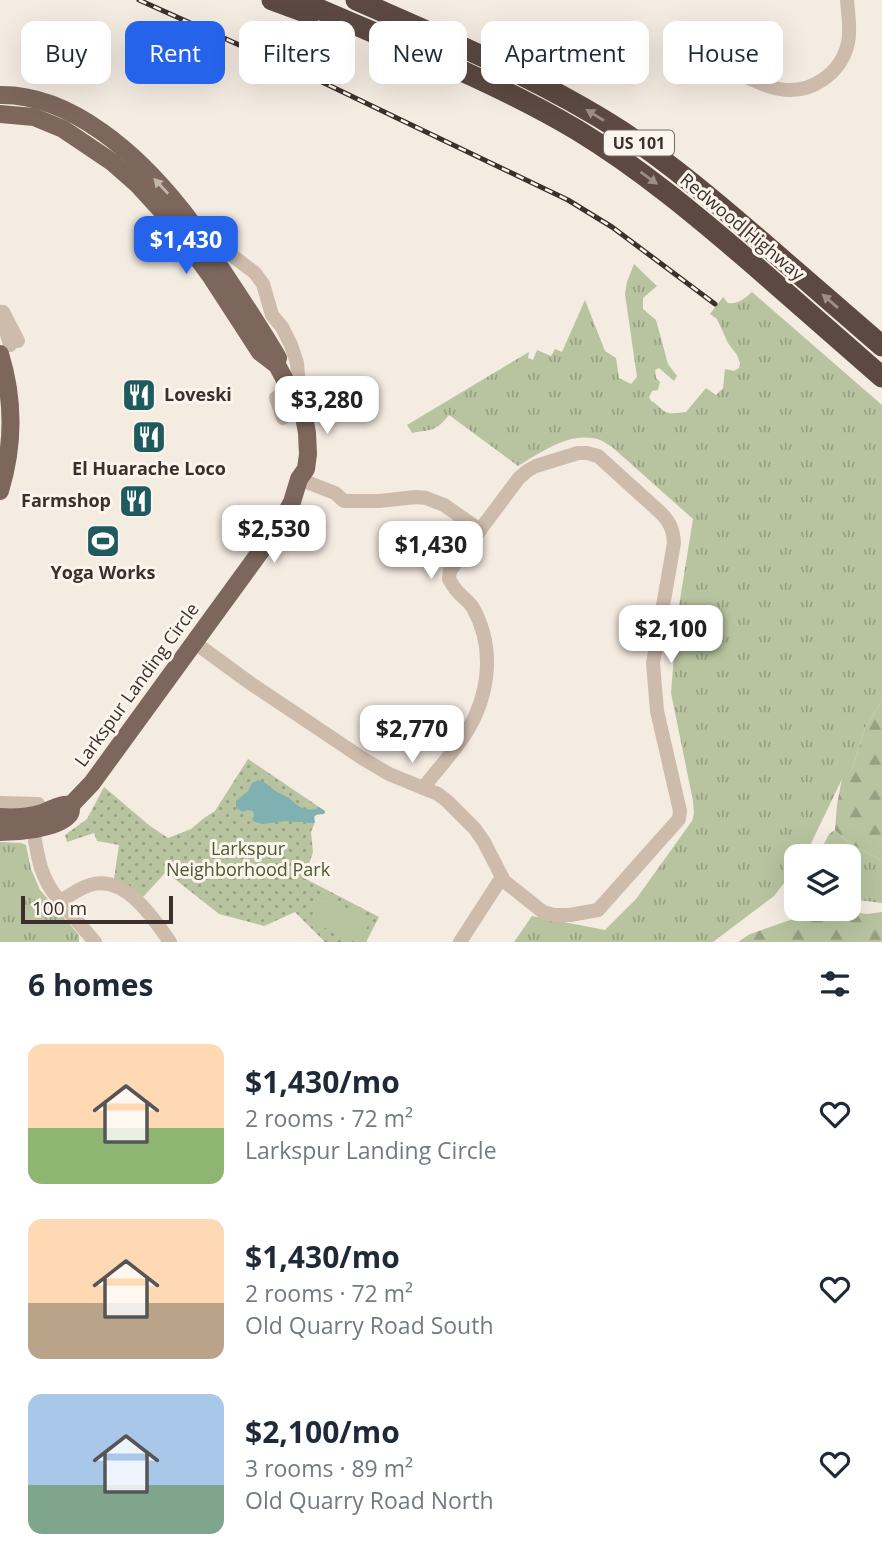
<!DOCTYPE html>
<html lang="en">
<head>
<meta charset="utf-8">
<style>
	:root { --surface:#fff; --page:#f2f2f3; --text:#1f2937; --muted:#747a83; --accent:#2563eb }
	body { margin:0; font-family:"Open Sans",sans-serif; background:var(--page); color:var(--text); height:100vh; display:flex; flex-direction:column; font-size:26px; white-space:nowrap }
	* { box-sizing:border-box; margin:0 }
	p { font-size:23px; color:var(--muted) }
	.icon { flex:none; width:38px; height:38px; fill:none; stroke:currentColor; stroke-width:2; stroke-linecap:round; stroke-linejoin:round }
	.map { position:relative; height:942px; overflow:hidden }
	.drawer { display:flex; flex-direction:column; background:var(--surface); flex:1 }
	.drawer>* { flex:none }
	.hud { position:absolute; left:21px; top:21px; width:840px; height:63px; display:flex; gap:14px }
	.fabs { position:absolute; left:784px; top:844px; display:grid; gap:14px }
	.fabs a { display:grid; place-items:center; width:77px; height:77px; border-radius:14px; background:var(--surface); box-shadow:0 7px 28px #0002; font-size:35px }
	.scale { position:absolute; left:21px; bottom:18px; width:152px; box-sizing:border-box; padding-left:7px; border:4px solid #3b302b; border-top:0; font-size:19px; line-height:24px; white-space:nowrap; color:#3b302b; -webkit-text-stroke:5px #fbf5ee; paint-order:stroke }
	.price { position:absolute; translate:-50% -60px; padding:0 16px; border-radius:14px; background:#fff; color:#222; font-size:23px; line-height:46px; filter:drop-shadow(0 2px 4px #0008) }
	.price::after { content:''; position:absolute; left:50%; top:42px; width:21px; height:16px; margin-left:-10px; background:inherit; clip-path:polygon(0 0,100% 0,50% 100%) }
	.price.selected { background:var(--accent); color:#fff }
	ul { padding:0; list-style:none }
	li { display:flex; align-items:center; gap:21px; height:175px; padding:0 28px }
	li span { display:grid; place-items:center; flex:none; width:196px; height:140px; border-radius:14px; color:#555 }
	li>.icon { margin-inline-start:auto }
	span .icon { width:84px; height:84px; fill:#fffc; stroke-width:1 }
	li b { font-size:30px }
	h2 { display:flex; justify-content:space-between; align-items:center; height:84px; padding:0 28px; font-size:30px }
	.pill { padding:0 24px; border-radius:14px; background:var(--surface); box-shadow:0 7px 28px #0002; font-size:24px; line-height:63px }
	.pill.selected { background:var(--accent); color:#fff }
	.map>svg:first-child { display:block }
	.grass { fill:url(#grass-tufts) }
	.forest { fill:url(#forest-firs) }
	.park { fill:url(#park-dots) }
	.garden { fill:#b8c4a0 }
	.water { fill:#7fb0b2 }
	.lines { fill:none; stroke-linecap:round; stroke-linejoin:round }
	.minor { stroke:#cdbbac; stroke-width:14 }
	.major { stroke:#7d675c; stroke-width:18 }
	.highway { stroke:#5c4a42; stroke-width:21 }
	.rail-casing { stroke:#3b302b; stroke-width:5 }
	.rail { stroke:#fbf5ee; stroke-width:2.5; stroke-dasharray:8; stroke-linecap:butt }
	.oneway { fill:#9c8e87 }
	.oneway2 { fill:#c2b5ac }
	.labels { text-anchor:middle; stroke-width:6; stroke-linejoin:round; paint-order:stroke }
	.shield { fill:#fbf5ee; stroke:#756b66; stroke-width:2 }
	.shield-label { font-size:16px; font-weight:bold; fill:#3b302b }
	.street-label { font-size:18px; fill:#3b302b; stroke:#fbf5ee }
	.poi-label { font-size:18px; font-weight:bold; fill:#3b302b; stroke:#fbf5ee }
	.park-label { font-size:18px; fill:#4a5a2e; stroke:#fbf5ee }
</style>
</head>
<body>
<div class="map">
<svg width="882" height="942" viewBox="0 0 882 942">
	<defs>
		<pattern id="grass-tufts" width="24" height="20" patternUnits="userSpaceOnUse" patternTransform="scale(1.75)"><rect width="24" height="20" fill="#b8c4a0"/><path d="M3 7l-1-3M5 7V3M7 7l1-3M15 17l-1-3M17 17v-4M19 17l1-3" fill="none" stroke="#97a083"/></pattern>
		<pattern id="forest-firs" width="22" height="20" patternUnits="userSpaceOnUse" patternTransform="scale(1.75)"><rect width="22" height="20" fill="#b8c4a0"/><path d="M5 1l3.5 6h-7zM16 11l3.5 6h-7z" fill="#97a083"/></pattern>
		<pattern id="park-dots" width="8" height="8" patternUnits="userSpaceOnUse" patternTransform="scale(1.75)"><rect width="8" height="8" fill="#b8c4a0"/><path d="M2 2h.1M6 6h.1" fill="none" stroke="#97a083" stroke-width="1.8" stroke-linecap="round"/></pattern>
	</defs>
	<rect width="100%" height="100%" fill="#f4ebe1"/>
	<g class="grass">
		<path d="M634,264L657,286L643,298V309L656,320L668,364L677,376L674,381L659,368L655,370L656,378L660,382L658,390L652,391L649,397L651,401C658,404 662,412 669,413C674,414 681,412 686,412L706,388L716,395L723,388L725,369L734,371L739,368L740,363L737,355L728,343L717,319L710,314L723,297L728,303C739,304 744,299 752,292L882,405V701L865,728L852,770L842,779L805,856H796V868L774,896L713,942H514L532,916L605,930L636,899L692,821L694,814L693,801L671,693L677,618L693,519L612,447C607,444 602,440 597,439C568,432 542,452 518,466L449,415C435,432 433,429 412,433L407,425L529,352L528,358L533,360L537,350L551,356L555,349L562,352L585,300L605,351L616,358L619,378L631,384L637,377L625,294L627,282Z"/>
		<path d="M835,830L847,841L882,861V903L849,899V856H818L829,834Z"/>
		<path d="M0,842L21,843L26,845L31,869L40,890L79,935V942H0Z"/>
	</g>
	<g class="forest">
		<path d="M882,701V861L847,841L835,830L837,805L842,778L852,770L865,728Z"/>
		<path d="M825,908L867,914L882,912V942H738L750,934Z"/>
	</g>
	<path class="park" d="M248,759L325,811L324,814L316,815L313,819L315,822L311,832L313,852L304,878L379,917L366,942H325L295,912L264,926L219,914L166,872L142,898L114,879L119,845L97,841L94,833L67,842L65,835L87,819L104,787L150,826L168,838L191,829L204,818L215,811Z"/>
	<path class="garden" d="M326,898L367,918L368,926L361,939L355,942L314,923L311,917L320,901Z"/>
	<path class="water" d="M259,780C268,783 271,789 279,793C282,795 286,796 289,798C300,808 305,812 320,808L325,811L324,814H318L314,816L315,822L313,823L285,821L263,824L255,822L252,819L254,816L253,811L247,810L243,812L236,808V801L248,791L252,783Z"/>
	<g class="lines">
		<g class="minor">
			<path d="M706,53C727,66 755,84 779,89C810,95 841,74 848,43C851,29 848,14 847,0"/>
			<path d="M217,244L255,273L263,284L272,315L282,327L291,345L297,363L299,386"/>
			<path d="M10,345L1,312H3L18,341"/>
			<path d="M281,395L276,398L283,418"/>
			<path d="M299,479L335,493L344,501H379L416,497L426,498L444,505L480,530L450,571L449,579C452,584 454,588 458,592C463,598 469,601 473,608C496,649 489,698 464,736C452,754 436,771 423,788"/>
			<path d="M480,530L519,478L527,471L536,466L578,453H587L598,456L662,514C671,524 673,530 674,543L653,663L657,711L680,811L679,819L598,910L570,915H554L543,912L504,881L502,877"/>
			<path d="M194,642L250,683L362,758L389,774L438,794L447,801L475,829L484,842L502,877L460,942"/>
			<path d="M0,803L38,804L40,808"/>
			<path d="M32,820C37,852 38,876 60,901C70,896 79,888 90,885C125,874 153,918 170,942"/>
			<path d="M60,901L95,942"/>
		</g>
		<g class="major">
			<path d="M0,95C72,94 139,156 181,209C196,227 207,248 220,267C240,297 260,327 278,358L277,361"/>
			<path d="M0,114L34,117L63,129L112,162L137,184L170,220L212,278L260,352L277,365L294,397L302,405L307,433L308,454L306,469L299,479L292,502L279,526L92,783L71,805C71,809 72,813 68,816C56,829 17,832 0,832"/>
			<path d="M0,354C14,399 14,445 0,491"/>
			<path d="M0,817C14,818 29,817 42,813C52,810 60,803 71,805"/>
		</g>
		<g class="highway">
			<path d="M272,0L310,14"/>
			<path d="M298,0C391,41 489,78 577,130C641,169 697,216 754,265C796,302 839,339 882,377"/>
			<path d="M356,0C447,40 539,78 623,132C672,165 717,203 761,241C801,276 842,311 882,346"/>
		</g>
		<g class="rail-casing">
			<path id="rail" d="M139,0L322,82L568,200L612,227L715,304"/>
		</g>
		<use href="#rail" class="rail"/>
	</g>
	<defs><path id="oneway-solid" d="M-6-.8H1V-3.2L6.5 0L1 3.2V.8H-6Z" transform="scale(1.75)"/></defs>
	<g class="oneway">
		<use href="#oneway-solid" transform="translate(595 115) rotate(-148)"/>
		<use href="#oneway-solid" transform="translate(649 178) rotate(36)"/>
		<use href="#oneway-solid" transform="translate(830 301) rotate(-139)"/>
	</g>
	<use class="oneway2" href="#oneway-solid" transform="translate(161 186) rotate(-133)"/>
	<defs>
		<g id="restaurant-square" transform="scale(1.75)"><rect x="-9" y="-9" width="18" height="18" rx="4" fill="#1f5a5e" stroke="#fbf5ee"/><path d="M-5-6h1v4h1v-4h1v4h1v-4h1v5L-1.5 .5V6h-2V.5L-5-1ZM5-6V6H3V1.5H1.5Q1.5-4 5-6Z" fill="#fff"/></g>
		<g id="stadium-square" transform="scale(1.75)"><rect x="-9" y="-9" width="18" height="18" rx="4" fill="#1f5a5e" stroke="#fbf5ee"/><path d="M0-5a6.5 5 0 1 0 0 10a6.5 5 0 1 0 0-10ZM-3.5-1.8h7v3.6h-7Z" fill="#fff"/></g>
	</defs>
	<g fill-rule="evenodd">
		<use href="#restaurant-square" x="139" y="395"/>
		<use href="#restaurant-square" x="149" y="437"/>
		<use href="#restaurant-square" x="136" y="501"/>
		<use href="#stadium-square" x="103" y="541"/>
	</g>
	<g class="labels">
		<rect class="shield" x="604" y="130.5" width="70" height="25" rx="5"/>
		<g class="shield-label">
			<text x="639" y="149">US 101</text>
		</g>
		<g class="street-label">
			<text transform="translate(742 227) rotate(40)" y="6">Redwood Highway</text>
			<text transform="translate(137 685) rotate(-54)" y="6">Larkspur Landing Circle</text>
		</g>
		<g class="poi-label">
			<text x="164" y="401" text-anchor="start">Loveski</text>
			<text x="149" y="475">El Huarache Loco</text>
			<text x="111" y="507" text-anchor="end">Farmshop</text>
			<text x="103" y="579">Yoga Works</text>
		</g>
		<g class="park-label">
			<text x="248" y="855">Larkspur<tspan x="248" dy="21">Neighborhood Park</tspan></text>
		</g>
	</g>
</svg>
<div class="fabs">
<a><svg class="icon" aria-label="layers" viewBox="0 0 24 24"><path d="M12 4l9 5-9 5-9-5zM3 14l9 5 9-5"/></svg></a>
</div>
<div class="scale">100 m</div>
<b class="price selected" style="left:186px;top:276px">$1,430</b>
<b class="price" style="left:327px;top:436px">$3,280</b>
<b class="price" style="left:274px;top:565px">$2,530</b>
<b class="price" style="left:431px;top:581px">$1,430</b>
<b class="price" style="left:671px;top:665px">$2,100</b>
<b class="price" style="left:412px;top:765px">$2,770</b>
<div class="hud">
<a class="pill">Buy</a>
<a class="pill selected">Rent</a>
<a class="pill">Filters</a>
<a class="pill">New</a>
<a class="pill">Apartment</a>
<a class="pill">House</a>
</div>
</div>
<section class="drawer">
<h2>6 homes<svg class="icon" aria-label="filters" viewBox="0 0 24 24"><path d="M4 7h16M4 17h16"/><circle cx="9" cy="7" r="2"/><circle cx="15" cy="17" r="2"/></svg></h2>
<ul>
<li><span style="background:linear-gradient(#ffd9b3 60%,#8fb573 0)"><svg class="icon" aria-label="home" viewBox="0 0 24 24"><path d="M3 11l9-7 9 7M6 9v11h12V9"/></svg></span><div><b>$1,430/mo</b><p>2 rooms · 72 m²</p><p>Larkspur Landing Circle</p></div><svg class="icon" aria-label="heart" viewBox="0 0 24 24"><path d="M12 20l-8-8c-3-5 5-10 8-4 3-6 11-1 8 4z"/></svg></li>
<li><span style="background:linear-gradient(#ffd9b3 60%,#b9a48a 0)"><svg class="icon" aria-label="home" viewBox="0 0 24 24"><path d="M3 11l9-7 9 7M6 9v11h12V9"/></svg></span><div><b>$1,430/mo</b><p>2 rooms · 72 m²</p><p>Old Quarry Road South</p></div><svg class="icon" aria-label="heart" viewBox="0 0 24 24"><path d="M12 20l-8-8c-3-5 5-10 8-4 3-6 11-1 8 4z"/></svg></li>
<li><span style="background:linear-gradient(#a9c7e8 65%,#7fa58c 0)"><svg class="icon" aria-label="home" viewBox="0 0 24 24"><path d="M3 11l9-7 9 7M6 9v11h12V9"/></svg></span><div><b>$2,100/mo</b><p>3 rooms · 89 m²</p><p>Old Quarry Road North</p></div><svg class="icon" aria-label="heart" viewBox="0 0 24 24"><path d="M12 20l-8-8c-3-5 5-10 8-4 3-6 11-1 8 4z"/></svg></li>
</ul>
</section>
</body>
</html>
